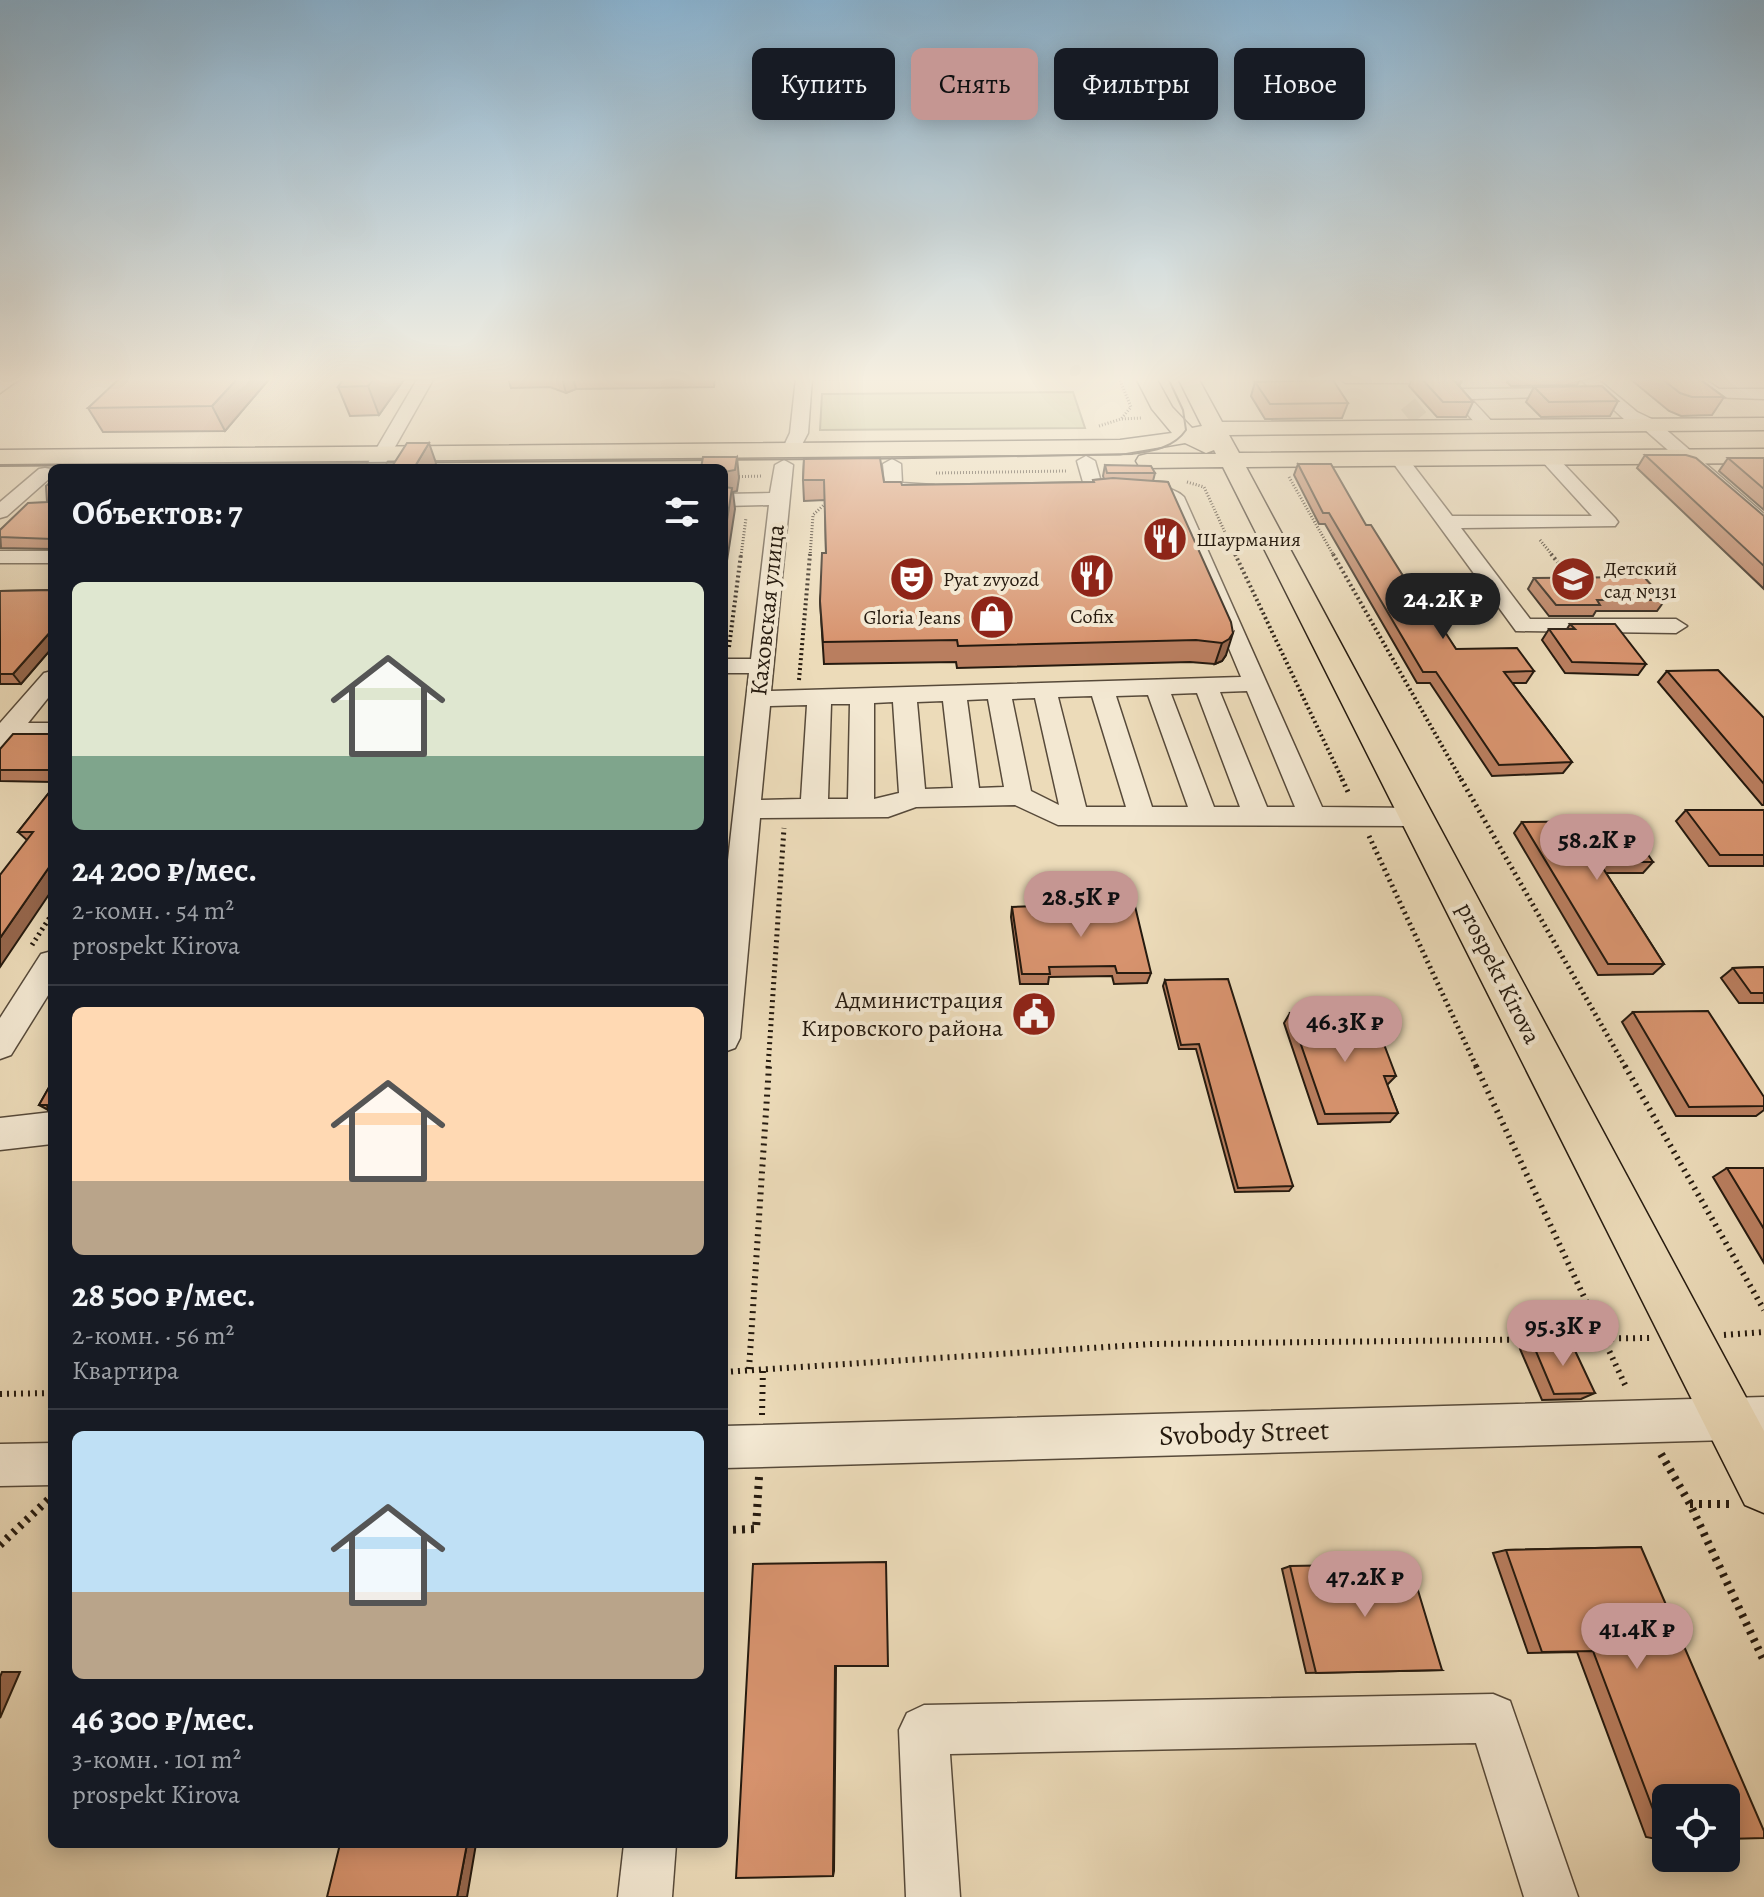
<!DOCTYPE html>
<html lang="ru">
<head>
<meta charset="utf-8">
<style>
	:root { --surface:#171b24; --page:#242831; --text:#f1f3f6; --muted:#9ea1a6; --line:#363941; --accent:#c59692 }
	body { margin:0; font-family:Alegreya,serif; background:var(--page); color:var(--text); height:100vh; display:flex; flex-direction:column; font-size:30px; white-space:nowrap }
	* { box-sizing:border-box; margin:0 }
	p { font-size:26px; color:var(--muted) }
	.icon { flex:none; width:44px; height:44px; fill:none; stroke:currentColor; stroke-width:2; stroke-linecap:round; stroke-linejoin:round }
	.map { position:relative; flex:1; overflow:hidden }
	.side { position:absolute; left:48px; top:464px; width:680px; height:1384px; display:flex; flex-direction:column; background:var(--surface); border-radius:12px; box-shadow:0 4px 20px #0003 }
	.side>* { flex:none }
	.hud { position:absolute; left:752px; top:48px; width:760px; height:72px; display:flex; gap:16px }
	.fabs { position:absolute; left:1652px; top:1784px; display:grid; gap:16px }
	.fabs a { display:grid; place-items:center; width:88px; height:88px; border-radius:12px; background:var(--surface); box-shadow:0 4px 20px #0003; font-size:40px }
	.price { position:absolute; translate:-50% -68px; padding:0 18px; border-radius:28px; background:var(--accent); color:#111; font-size:26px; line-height:52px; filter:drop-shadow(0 2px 4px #0008) }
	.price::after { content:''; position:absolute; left:50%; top:48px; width:24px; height:18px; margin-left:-12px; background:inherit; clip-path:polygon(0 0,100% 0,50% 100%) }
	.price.current { background:#222; color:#fff }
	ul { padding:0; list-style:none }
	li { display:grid; align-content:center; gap:16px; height:424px; padding:0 24px }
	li+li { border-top:2px solid var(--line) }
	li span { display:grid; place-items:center; height:248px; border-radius:12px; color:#555 }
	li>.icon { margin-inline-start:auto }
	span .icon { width:144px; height:144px; fill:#fffc; stroke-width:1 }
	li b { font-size:34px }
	h2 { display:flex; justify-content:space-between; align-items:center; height:96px; padding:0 24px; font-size:34px }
	.chip { padding:0 28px; border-radius:12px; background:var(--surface); box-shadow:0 4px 20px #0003; font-size:28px; line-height:72px }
	.chip.current { background:var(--accent); color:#111 }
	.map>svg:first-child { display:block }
	.green { fill:#bcbf8c; stroke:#706c4e; stroke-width:2 }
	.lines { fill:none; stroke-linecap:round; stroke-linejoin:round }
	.minor-tunnel { stroke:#c4b497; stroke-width:18; stroke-dasharray:18 9; stroke-linecap:butt }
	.minor-casing { stroke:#574a3a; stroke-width:3 }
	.major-casing { stroke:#251a0f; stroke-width:3 }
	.path-far4 { stroke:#251a0f; stroke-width:3; stroke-dasharray:1 2; stroke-linecap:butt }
	.path-far3 { stroke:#251a0f; stroke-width:4; stroke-dasharray:2 3; stroke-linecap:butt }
	.path-far2 { stroke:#251a0f; stroke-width:5; stroke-dasharray:2 4; stroke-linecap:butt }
	.path-far1 { stroke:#251a0f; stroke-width:6; stroke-dasharray:2 5; stroke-linecap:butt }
	.path { stroke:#251a0f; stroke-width:8; stroke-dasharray:3 6; stroke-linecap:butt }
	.minor { fill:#f3e8d2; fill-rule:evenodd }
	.major { fill:#ecdbb9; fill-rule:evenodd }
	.tram { stroke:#251a0f; stroke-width:2 }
	.wall { fill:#b97e5f; stroke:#251a0f; stroke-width:2 }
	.shaded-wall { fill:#96674d; stroke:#251a0f; stroke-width:2 }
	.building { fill:#d7936e; stroke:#251a0f; stroke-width:2 }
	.labels { text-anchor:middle; stroke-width:8; stroke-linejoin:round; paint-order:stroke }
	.far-poi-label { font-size:20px; fill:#251a0f; stroke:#f3e8d2; text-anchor:start }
	.street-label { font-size:24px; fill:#251a0f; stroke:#f3e8d2 }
	.poi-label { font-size:24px; fill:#251a0f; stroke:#f3e8d2; text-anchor:end }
	.near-street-label { font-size:28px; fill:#251a0f; stroke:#f3e8d2 }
</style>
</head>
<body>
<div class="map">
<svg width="1764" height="1897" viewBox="0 0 1764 1897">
	<rect width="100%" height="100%" fill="#ecdbb9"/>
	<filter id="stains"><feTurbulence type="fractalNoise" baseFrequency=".0025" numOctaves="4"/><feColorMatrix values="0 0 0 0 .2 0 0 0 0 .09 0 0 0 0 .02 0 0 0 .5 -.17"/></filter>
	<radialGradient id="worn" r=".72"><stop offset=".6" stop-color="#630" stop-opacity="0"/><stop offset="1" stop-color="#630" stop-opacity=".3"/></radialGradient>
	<path class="green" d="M1073,392L1085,428L820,430L822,394Z"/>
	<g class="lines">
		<path class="minor-tunnel" d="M1408,404L1421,420"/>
		<g class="minor-casing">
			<g id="minor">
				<path d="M4,378H21L0,393V380Z"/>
				<path d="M418,378H434L383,468H365Z"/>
				<path d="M796,378H812L808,433L797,454L791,455L782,450L790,433Z"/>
				<path d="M1338,378H1459L1451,383H1346Z"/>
				<path d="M1579,378H1596L1637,412L1656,421L1764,514V530L1757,528L1644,429L1625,420Z"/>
				<path d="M1685,378H1703L1719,389H1764V399L1709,397Z"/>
				<path d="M1570,388L1578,393L1576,396L1471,399L1497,427L1488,432L1482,431L1450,394L1458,389Z"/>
				<path d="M1400,455L1406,456L1452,516H1592L1541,460L1550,455L1556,456L1615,518L1618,522L1615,526L1461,528L1530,619H1676L1687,626L1676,633L1516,631L1391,460Z"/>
				<path d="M1086,456L1095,461L1103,489L1101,493L1094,495L1085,489L1077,461Z"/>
				<path d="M892,459L901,464L902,483L934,485L936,489L934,493H886L883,464Z"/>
				<path d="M784,460L793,465L771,691L1241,677L1167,500L1134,499L1125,493C1138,481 1172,485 1184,497L1322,807L1417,808L1426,810L1430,817L1426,824L1417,826L1058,825L1015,805L916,807L888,817L760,818L740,1038L735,1048L724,1052V896L749,673H724V659H751L769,505L724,506V494L770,493L775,465ZM1247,691L1295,807H1267L1220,692ZM1197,693L1240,807H1214L1171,694ZM1148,695L1188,807H1152L1116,696ZM1092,696L1126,807H1086L1058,697ZM1035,698L1059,805L1031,791L1012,699ZM988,699L1004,787L979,788L967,700ZM943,701L953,788L925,789L917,702ZM893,702L899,793L874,799V703ZM831,704H850L848,799H828ZM807,705L801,799L761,800L770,706Z"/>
				<path d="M45,468L51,469V477L7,516L0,518V502L39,469Z"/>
				<rect x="0" y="551" width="52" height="12"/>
				<path d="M52,671V693L28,723H52V739H16L9,748L0,750V723L44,673Z"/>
				<path d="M52,951V989L11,1055L0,1059V1018L41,954Z"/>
				<path d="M52,1112V1144L0,1150V1118Z"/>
				<path d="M1764,1397V1439L724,1468V1426Z"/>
				<path d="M52,1443V1485L0,1486V1444Z"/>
				<path d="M1493,1694L1510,1701L1578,1897H1524L1476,1743L950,1754L960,1897H906L899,1730L907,1713L924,1705Z"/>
				<path d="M624,1844H676L672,1897H618Z"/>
			</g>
		</g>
		<g class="major-casing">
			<path id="major" d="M1136,378H1156L1172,407L1192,428L1202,426L1178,378H1198L1222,422L1764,418V430L1229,435L1239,453L1764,449V463L1246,467L1764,1431V1513L1745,1505L1223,467L1147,468L1139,466L1136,461L1139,456L1147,454H1216L1214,450L1206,453L1185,443L1120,454L0,464V450L1120,440L1172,433L1152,409Z"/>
		</g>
		<g class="path-far4">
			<path d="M1119,378L1131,407L1121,419"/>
			<path d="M1099,426L1121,419L1141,418"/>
			<path d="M936,473L1066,471"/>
			<path d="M724,477L763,476"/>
			<path d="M1289,477L1334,556"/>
			<path d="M1187,482L1204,487L1236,556"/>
			<path d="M1540,540L1553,556"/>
			<path d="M741,556L746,518"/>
			<path d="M810,556L813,515L828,501"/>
		</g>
		<g class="path-far3">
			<path d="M1235,554L1343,781"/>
			<path d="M1333,554L1462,781"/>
			<path d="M1551,554L1574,582"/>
			<path d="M729,647L741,554"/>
			<path d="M799,680L810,554"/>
		</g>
		<g class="path-far2">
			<path d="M1342,779L1349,794"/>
			<path d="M1461,779L1626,1068"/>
			<path d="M1369,836L1477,1068"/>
			<path d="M32,945L52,914"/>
			<path d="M768,1068L784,828"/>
		</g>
		<g class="path-far1">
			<path d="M1476,1066L1627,1389"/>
			<path d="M1625,1066L1764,1310"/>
			<path d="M1724,1335L1764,1332"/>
			<path d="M749,1369L769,1066"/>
			<path d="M724,1372L1152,1344L1650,1338"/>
			<path d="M0,1394L52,1393"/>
			<path d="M762,1415L763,1368"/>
		</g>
		<g class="path">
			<path d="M1661,1454L1690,1504L1764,1661"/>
			<path d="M1690,1504H1733"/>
			<path d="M724,1530L756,1529L759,1477"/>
			<path d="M0,1545L52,1496"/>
		</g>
		<use href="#minor" class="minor"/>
		<use href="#major" class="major"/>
		<g class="tram">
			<path d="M860,459L1132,454C1152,451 1174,448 1186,430L1183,410L1168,378"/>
			<path d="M0,466L828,459"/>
		</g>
	</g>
	<g class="wall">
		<path d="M270,378L225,431L103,432L88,408Z"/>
		<path d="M405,378L379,415L350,416L338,387Z"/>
		<path d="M508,378H715L714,387L576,389L566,393L550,387L511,388Z"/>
		<path d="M822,378H950V379L823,380Z"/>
		<path d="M1412,378H1463L1459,386L1473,402L1466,417H1437L1409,386Z"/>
		<path d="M1509,378H1581L1577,385L1511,386L1507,382Z"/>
		<path d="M1629,378H1698L1724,397L1712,415L1681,416L1669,411Z"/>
		<path d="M1255,382L1348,403L1342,418L1265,419L1251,396Z"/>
		<path d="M1534,387L1618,401L1610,416L1541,417L1526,402Z"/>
		<path d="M1645,455L1764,516V589L1637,468Z"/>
		<path d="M1728,458H1764V510L1719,471Z"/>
		<path d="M804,459L884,482L902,485L1093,482V480L1104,479L1103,476L1105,465L1155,473L1153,481L1168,482L1226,655L1222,661L1215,664L1190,662L957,668L956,662L824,664L820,601L826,553L825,500L804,501L803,480Z"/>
		<path d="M1298,464L1366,525L1456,649L1534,671L1526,683H1512L1572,762L1563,773L1492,776L1430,683H1417L1325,524H1319L1294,475Z"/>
		<path d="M52,481V549L1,548L0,530L47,502Z"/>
		<path d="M1534,578L1665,600L1657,611H1596L1593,616H1549L1528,589Z"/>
		<path d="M52,590V648L21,684H0V591Z"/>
		<path d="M1570,624L1646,664L1638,675L1565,673L1542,640L1549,629H1567Z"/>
		<path d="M1667,671L1764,718V805H1762L1658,682Z"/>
		<path d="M52,734V782L0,781V749Z"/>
		<path d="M52,789L0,967L27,840L18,832Z"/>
		<path d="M1686,810H1764V866H1709L1676,821Z"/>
		<path d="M1522,822L1653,862L1643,873H1606L1664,964L1653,974L1598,975L1514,833Z"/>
		<path d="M1100,903L1151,973L1147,983L1114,984L1112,976L1049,977L1048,984H1020L1011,917L1012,907L1038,911L1098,910Z"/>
		<path d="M1764,967V1003H1739L1721,978L1733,968Z"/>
		<path d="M1165,980L1293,1186L1289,1191L1235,1192L1196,1049H1179L1163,986Z"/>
		<path d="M1633,1012L1764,1097V1110L1756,1116H1676L1622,1022Z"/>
		<path d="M1290,1013L1366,1040L1396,1076L1387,1085L1398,1113L1390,1122L1318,1124L1284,1023Z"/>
		<path d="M52,1082V1112L39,1105Z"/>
		<path d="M1727,1168H1764V1263L1713,1177Z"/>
		<path d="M1532,1342L1595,1393L1581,1399L1542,1400L1520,1349Z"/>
		<path d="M1641,1547L1666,1841L1646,1837L1577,1652L1528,1653L1493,1553L1506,1550Z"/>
		<path d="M1290,1566L1442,1670L1306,1673L1282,1569Z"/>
	</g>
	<g class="shaded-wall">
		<path d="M238,378H270L225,431L212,406Z"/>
		<path d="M374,378H405L379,415L368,386Z"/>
		<path d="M562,378H573L576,389L566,393Z"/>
		<path d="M1456,378H1463L1459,386L1453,379Z"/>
		<path d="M429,443L436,463L434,468H414Z"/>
		<path d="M737,457L739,478L737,491L733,492L735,509L724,580V472Z"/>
		<path d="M52,630V648L21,684L13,674Z"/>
		<path d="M1233,633L1226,655L1222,661L1215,664L1222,643Z"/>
		<path d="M52,863V890L0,967V938Z"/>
		<path d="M835,1666L836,1667L834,1871L833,1876Z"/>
		<path d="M2,1672H20L0,1718V1677Z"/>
		<path d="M467,1844H476L467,1897H457Z"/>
	</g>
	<g class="building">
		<path d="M120,378H238L212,406L88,408Z"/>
		<path d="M344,378H374L368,386L338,387Z"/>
		<path d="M1421,378H1456L1453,379L1473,402H1443Z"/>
		<path d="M1661,378H1698L1724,397H1692L1680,393Z"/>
		<path d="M1333,380L1348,403L1270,404L1255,382Z"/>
		<path d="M1602,386L1618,401L1549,402L1534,387Z"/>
		<path d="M407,443H429L414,468H391Z"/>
		<path d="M1645,455H1686L1696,458L1764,516V566Z"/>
		<path d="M703,457H737L735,470L724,472V468H701Z"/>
		<path d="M880,458L884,482H901L902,485L1094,482L1093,480L1113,478L1168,482L1231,622L1233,633L1229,639L1222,643L1196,640L958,646L957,640L823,642L820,601L822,553H826L824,480H803L804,459Z"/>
		<path d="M1728,458H1764V489Z"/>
		<path d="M1298,464H1331L1366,525H1371L1412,590H1418L1456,649L1517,648L1534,671L1504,672L1572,762L1499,765L1436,672H1423L1329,513H1323Z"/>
		<path d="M1105,465L1151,466L1155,473H1107Z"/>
		<path d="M52,481V539L0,537V530L28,503L47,502L46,486Z"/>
		<path d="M724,487L732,488L724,540Z"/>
		<path d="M1644,577L1665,600H1597L1600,605H1556L1534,578Z"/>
		<path d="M52,590V630L13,674H0V591Z"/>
		<path d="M1570,624H1615L1646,664L1572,662L1549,629H1575Z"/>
		<path d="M1718,670L1764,718V784L1667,671Z"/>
		<path d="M13,734H52V770H0V749Z"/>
		<path d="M52,789V863L0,938V875L33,832H18Z"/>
		<path d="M1686,810H1764V855H1720Z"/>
		<path d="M1625,821L1653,862H1599L1664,964H1608L1522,822Z"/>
		<path d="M1134,902L1151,973H1117L1115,966L1049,967L1050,974H1022L1012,907L1037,906L1038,911L1102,910L1100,903Z"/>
		<path d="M1764,967V993H1751L1733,968Z"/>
		<path d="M1228,979L1293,1186L1238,1188L1199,1044L1181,1045L1165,980Z"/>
		<path d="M1708,1011L1764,1097V1106L1689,1107L1633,1012Z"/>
		<path d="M1356,1012L1366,1040L1382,1039L1396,1076H1384L1398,1113L1325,1114L1290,1013Z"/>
		<path d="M52,1082V1109L48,1110L47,1105H39Z"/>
		<path d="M1727,1168H1764V1229Z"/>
		<path d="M1570,1340L1595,1393L1554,1394L1532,1342Z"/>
		<path d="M1641,1547L1764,1831V1838L1726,1839V1798H1666L1665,1841L1593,1651L1542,1652L1506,1550Z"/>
		<path d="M886,1562L888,1666H835L833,1876L736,1878L753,1564Z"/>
		<path d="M1410,1564L1442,1670L1316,1673L1290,1566Z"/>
		<path d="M340,1844H467L457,1897H327Z"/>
	</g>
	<linearGradient id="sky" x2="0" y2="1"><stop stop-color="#8ab6d6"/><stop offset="0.59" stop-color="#f6efe0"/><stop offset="1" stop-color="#f6efe0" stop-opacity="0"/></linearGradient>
	<rect width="1764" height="643" fill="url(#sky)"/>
	<defs>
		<g id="restaurant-disc" transform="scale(2.3)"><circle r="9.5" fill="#8f2418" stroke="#f3e8d2"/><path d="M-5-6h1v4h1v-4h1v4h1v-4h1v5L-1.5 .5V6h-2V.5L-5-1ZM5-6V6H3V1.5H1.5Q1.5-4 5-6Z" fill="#fff"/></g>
		<g id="theatre-disc" transform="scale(2.3)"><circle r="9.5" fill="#8f2418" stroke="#f3e8d2"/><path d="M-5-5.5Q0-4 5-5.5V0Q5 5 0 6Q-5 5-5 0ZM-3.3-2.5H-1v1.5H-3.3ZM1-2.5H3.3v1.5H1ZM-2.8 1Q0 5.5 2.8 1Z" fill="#fff"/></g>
		<g id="school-disc" transform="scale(2.3)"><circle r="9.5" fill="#8f2418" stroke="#f3e8d2"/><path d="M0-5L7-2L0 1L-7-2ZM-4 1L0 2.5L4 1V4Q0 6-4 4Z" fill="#fff"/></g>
		<g id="shop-disc" transform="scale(2.3)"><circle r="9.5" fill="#8f2418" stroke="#f3e8d2"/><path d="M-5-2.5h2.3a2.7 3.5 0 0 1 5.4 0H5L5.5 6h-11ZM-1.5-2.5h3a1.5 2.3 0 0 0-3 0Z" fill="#fff"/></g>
		<g id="civic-disc" transform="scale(2.3)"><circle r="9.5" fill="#8f2418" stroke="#f3e8d2"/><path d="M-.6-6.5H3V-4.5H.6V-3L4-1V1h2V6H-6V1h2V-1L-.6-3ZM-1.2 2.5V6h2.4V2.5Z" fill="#fff"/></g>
	</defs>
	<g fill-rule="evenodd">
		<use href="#restaurant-disc" x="1165" y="539"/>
		<use href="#restaurant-disc" x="1092" y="576"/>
		<use href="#theatre-disc" x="912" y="579"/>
		<use href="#school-disc" x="1573" y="579"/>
		<use href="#shop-disc" x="992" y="617"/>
		<use href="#civic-disc" x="1034" y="1014"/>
	</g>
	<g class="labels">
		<g class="far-poi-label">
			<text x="1196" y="546">Шаурмания</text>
			<text x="1604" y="575">Детский<tspan x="1604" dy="23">сад №131</tspan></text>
			<text x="943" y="586">Pyat zvyozd</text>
			<text x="1092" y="623" text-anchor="middle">Cofix</text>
			<text x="961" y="624" text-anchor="end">Gloria Jeans</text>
		</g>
		<g class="street-label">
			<text transform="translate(767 610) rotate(-84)" y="8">Каховская улица</text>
			<text transform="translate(1499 973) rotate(63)" y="8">prospekt Kirova</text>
		</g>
		<g class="poi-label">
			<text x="1003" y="1008">Администрация<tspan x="1003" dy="28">Кировского района</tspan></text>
		</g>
		<g class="near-street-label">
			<text transform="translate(1244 1432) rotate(-2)" y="10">Svobody Street</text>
		</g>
	</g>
	<rect width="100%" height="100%" filter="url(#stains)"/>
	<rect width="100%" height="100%" fill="url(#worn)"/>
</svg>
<div class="fabs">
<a><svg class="icon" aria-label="locate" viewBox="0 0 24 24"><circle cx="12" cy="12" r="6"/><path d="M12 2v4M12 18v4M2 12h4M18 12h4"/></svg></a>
</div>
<b class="price current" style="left:1443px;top:641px">24.2K ₽</b>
<b class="price" style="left:1597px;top:882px">58.2K ₽</b>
<b class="price" style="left:1081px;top:939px">28.5K ₽</b>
<b class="price" style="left:1345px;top:1064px">46.3K ₽</b>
<b class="price" style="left:1563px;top:1368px">95.3K ₽</b>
<b class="price" style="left:1365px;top:1619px">47.2K ₽</b>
<b class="price" style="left:1637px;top:1671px">41.4K ₽</b>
<div class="hud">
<a class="chip">Купить</a>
<a class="chip current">Снять</a>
<a class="chip">Фильтры</a>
<a class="chip">Новое</a>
</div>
<section class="side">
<h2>Объектов: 7<svg class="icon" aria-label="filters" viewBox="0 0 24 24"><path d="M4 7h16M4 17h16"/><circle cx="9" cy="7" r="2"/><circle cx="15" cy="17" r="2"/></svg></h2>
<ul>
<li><span style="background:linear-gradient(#dfe7d0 70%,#7fa58c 0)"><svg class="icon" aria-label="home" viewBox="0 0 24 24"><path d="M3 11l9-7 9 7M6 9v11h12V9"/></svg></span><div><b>24 200 ₽/мес.</b><p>2-комн. · 54 m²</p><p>prospekt Kirova</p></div></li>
<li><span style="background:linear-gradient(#ffd9b3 70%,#b9a48a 0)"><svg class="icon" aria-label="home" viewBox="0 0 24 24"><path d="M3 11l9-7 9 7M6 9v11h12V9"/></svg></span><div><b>28 500 ₽/мес.</b><p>2-комн. · 56 m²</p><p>Квартира</p></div></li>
<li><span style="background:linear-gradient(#bfe0f5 65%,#b9a48a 0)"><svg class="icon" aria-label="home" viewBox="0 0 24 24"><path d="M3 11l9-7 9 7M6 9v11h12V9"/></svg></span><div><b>46 300 ₽/мес.</b><p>3-комн. · 101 m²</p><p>prospekt Kirova</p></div></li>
</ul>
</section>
</div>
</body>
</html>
